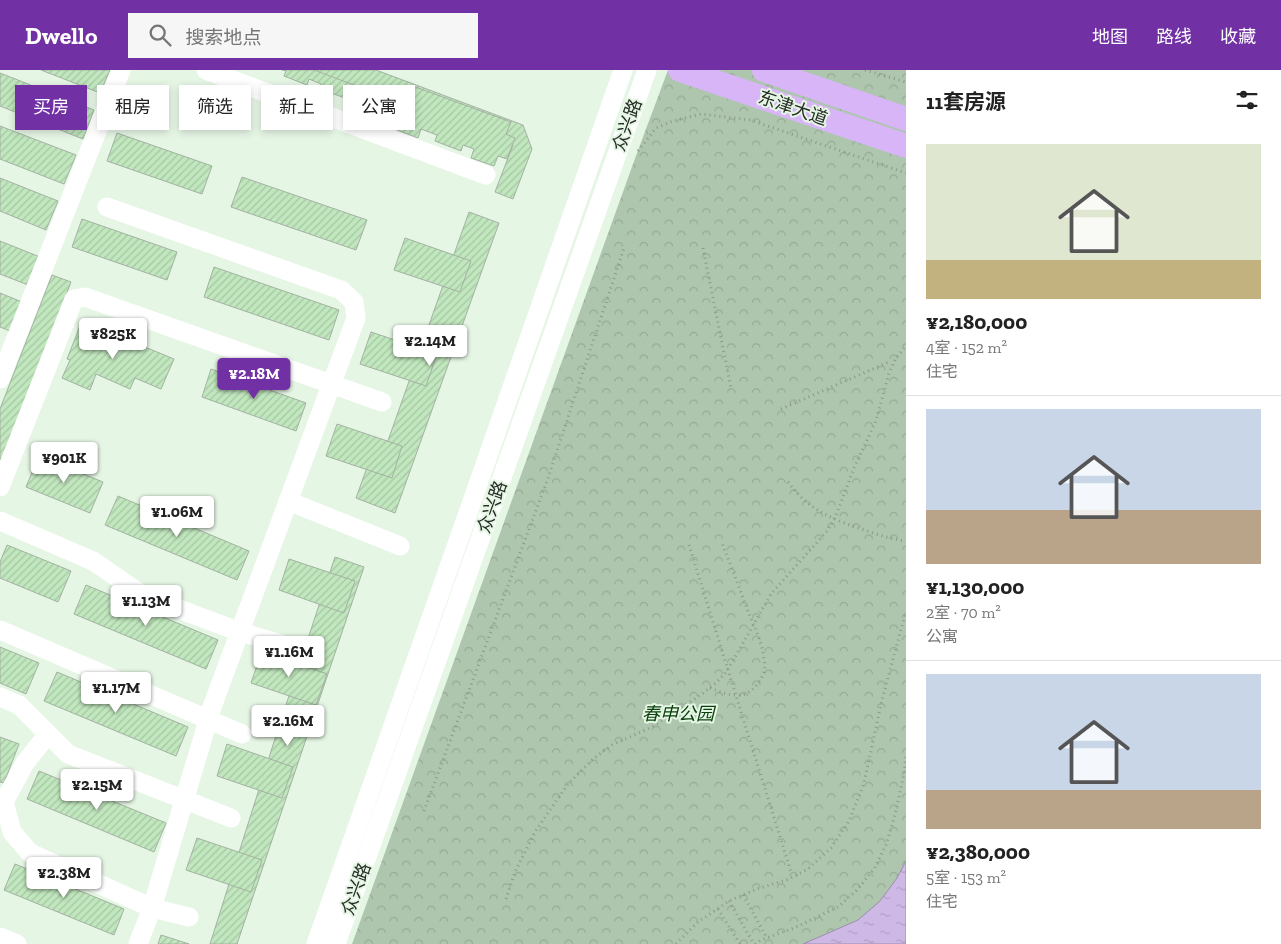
<!DOCTYPE html>
<html lang="zh">
<head>
<meta charset="utf-8">
<style>
	:root { --surface:#fff; --page:#f6f6f6; --text:#222; --muted:#767676; --line:#e0e0e0; --accent:#7230a5 }
	body { margin:0; font-family:"Zilla Slab","Noto Sans SC",serif; background:var(--page); color:var(--text); height:100vh; display:flex; flex-direction:column; font-size:19px; white-space:nowrap }
	* { box-sizing:border-box; margin:0 }
	p { font-size:16px; color:var(--muted) }
	.icon { flex:none; width:28px; height:28px; fill:none; stroke:currentColor; stroke-width:2; stroke-linecap:round; stroke-linejoin:round }
	.map { position:relative; flex:1; overflow:hidden }
	.details { display:flex; flex-direction:column; background:var(--surface); width:375px }
	.details>* { flex:none }
	.hud { position:absolute; left:15px; top:15px; width:475px; height:45px; display:flex; gap:10px }
	.price { position:absolute; translate:-50% -42px; padding:0 11px; border-radius:5px; background:#fff; color:#222; font-size:16px; line-height:32px; filter:drop-shadow(0 1px 2px #0008) }
	.price::after { content:''; position:absolute; left:50%; top:30px; width:15px; height:11px; margin-left:-8px; background:inherit; clip-path:polygon(0 0,100% 0,50% 100%) }
	.price.active { background:var(--accent); color:#fff }
	ul { padding:0; list-style:none }
	li { display:grid; align-content:center; gap:10px; height:265px; padding:0 20px }
	li+li { border-top:1px solid var(--line) }
	li span { display:grid; place-items:center; height:155px; border-radius:0px; color:#555 }
	li>.icon { margin-inline-start:auto }
	span .icon { width:90px; height:90px; fill:#fffc; stroke-width:1 }
	li b { font-size:21px }
	h2 { display:flex; justify-content:space-between; align-items:center; height:60px; padding:0 20px; font-size:21px }
	.tag { padding:0 18px; border-radius:0px; background:var(--surface); box-shadow:0 2px 8px #0003; font-size:18px; line-height:45px }
	.tag.active { background:var(--accent); color:#fff }
	header { display:flex; align-items:center; gap:30px; box-sizing:border-box; height:70px; padding:0 25px; background:var(--accent); color:#fff }
	header strong { font-size:24px }
	nav { display:flex; gap:28px; margin-inline-start:auto; font-size:18px }
	.search { width:350px; height:45px; background:var(--page); display:flex; align-items:center; gap:12px; box-sizing:border-box; padding:0 18px; border-radius:0px; color:var(--muted); font-size:19px }
	main { display:flex; flex:1; min-height:0 }
	.map>svg:first-child { display:block }
	.park { fill:url(#park-crowns) }
	.water { fill:url(#water-ripples); stroke:#9c8eac }
	.building { fill:url(#building-hatch); stroke:#a3b2a2 }
	.lines { fill:none; stroke-linecap:round; stroke-linejoin:round }
	.path { stroke:#8c978b; stroke-width:3; stroke-dasharray:1 4; stroke-linecap:butt }
	.minor { stroke:#fff; stroke-width:19 }
	.major { stroke:#d7b5f7; stroke-width:24 }
	.labels { text-anchor:middle; stroke-width:4; stroke-linejoin:round; paint-order:stroke }
	.street-label { font-size:18px; fill:#262c26; stroke:#e6f6e5 }
	.park-label { font-size:18px; font-style:italic; fill:#0a410d; stroke:#e6f6e5 }
</style>
</head>
<body>
<header>
<strong>Dwello</strong>
<div class="search"><svg class="icon" aria-label="search" viewBox="0 0 24 24"><circle cx="10" cy="10" r="6"/><path d="M15 15l6 6"/></svg>搜索地点</div>
<nav><a>地图</a><a>路线</a><a>收藏</a></nav>
</header>
<main>
<div class="map">
<svg width="906" height="874" viewBox="0 0 906 874">
	<defs>
		<pattern id="park-crowns" width="20" height="18" patternUnits="userSpaceOnUse" patternTransform="scale(1.25)"><rect width="20" height="18" fill="#aec6ad"/><path d="M2 6a3 3 0 1 1 6 0M12 15a3 3 0 1 1 6 0" fill="none" stroke="#96aa95"/></pattern>
		<pattern id="water-ripples" width="26" height="14" patternUnits="userSpaceOnUse" patternTransform="scale(1.25)"><rect width="26" height="14" fill="#ceb8e6"/><path d="M2 4q2-2 4 0t4 0M15 11q2-2 4 0t4 0" fill="none" stroke="#b19ec5"/></pattern>
		<pattern id="building-hatch" width="6" height="6" patternUnits="userSpaceOnUse" patternTransform="scale(1.25)"><rect width="6" height="6" fill="#c1e7be"/><path d="M-1 1l2-2M0 6l6-6M5 7l2-2" fill="none" stroke="#a6c6a3"/></pattern>
	</defs>
	<rect width="100%" height="100%" fill="#e6f6e5"/>
	<path class="park" d="M668,0H906V874H352L637,83Z"/>
	<path class="water" d="M906,791V874H803L858,850L880,831L897,808Z"/>
	<g class="building">
		<path d="M41,0H110L100,23Z"/>
		<path d="M282,0H354L353,2L359,4L353,21L348,19L345,28L320,19L321,14L309,9L307,15L284,6L286,1Z"/>
		<path d="M314,0H376L523,55L532,79L513,129L495,122L513,75Z"/>
		<path d="M0,3L94,40L83,69L0,36Z"/>
		<path d="M410,15L511,52L506,64L515,68L507,89L498,86L494,96L471,88L474,79L463,75L461,81L435,71L437,65L421,59L418,68L397,60L401,51L389,47L397,25L406,28Z"/>
		<path d="M0,56L76,85L64,114L0,89Z"/>
		<path d="M117,63L212,96L202,124L107,91Z"/>
		<path d="M242,107L367,150L356,180L231,137Z"/>
		<path d="M0,108L58,131L46,160L0,141Z"/>
		<path d="M469,142L499,153L395,443L356,428L369,392L379,396Z"/>
		<path d="M82,149L177,182L167,210L72,177Z"/>
		<path d="M405,168L471,191L460,222L394,200Z"/>
		<path d="M0,171L40,187L28,215L0,204Z"/>
		<path d="M214,197L339,240L329,270L204,227Z"/>
		<path d="M52,205L71,212L0,398V339Z"/>
		<path d="M0,223L22,232L10,261L0,257Z"/>
		<path d="M82,251L174,289L161,319L135,308L130,319L96,304L90,320L62,308L70,290L67,289Z"/>
		<path d="M371,262L437,284L426,316L360,294Z"/>
		<path d="M211,299L306,333L296,361L202,327Z"/>
		<path d="M337,354L402,376L392,408L326,386Z"/>
		<path d="M39,386L103,412L90,443L26,417Z"/>
		<path d="M118,426L249,481L237,510L105,455Z"/>
		<path d="M7,475L71,501L58,532L0,508V492Z"/>
		<path d="M335,487L364,497L237,874H210L279,656Z"/>
		<path d="M289,489L355,511L344,543L279,520Z"/>
		<path d="M86,515L218,570L206,599L74,544Z"/>
		<path d="M0,577L39,593L26,624L0,613Z"/>
		<path d="M262,581L327,604L316,635L251,613Z"/>
		<path d="M57,602L188,657L176,686L44,631Z"/>
		<path d="M0,667L19,674L4,713L0,712Z"/>
		<path d="M227,674L293,697L282,728L217,706Z"/>
		<path d="M39,701L166,753L154,782L27,729Z"/>
		<path d="M197,768L262,790L251,822L186,800Z"/>
		<path d="M15,794L124,839L114,865L4,820Z"/>
		<path d="M161,865L189,874H158Z"/>
	</g>
	<g class="lines">
		<g class="path">
			<path d="M865,0L906,12"/>
			<path d="M638,81L656,58L673,51L701,44L750,50L906,103"/>
			<path d="M703,178L731,318"/>
			<path d="M781,339L889,292"/>
			<path d="M788,412C809,440 830,448 861,459C876,464 890,469 906,471"/>
			<path d="M689,475L791,802"/>
			<path d="M710,618C728,625 745,632 758,613C764,606 766,597 764,588C762,573 755,558 749,544C740,520 731,495 721,471"/>
			<path d="M424,741L547,411L624,178"/>
			<path d="M743,825L767,868"/>
			<path d="M506,829L515,802L535,762L568,714L593,689L612,675L652,657L702,624L717,612L727,601L771,524L828,460L837,443L854,398L876,351L889,303L896,288L906,276"/>
			<path d="M729,831L754,874"/>
			<path d="M718,839L740,874"/>
			<path d="M676,874L698,852L729,831L757,819L789,809L808,799L831,778L849,751L864,713L881,634L901,559L906,543"/>
			<path d="M755,874L761,870L794,858L838,837L857,820L874,799L886,775L895,745L904,704L906,685"/>
		</g>
		<g class="minor">
			<path d="M206,0L486,105"/>
			<path d="M107,137L341,220L354,232L356,248L212,637L152,838L138,874"/>
			<path d="M0,309L121,0"/>
			<path d="M0,417L74,229L85,227L382,332"/>
			<path d="M288,431L400,476"/>
			<path d="M0,451L93,491L144,526L240,562L281,574"/>
			<path d="M0,560L242,664"/>
			<path d="M0,627L19,635L68,684L231,748"/>
			<path d="M48,664L25,693L4,732L12,762L30,783L152,838L189,847"/>
			<path d="M0,867L17,874"/>
			<path d="M316,874L461,463L623,0"/>
			<path d="M336,874L647,0"/>
		</g>
		<g class="major">
			<path d="M680,0L906,76"/>
			<path d="M764,0L906,49"/>
		</g>
	</g>
	<g class="labels">
		<g class="street-label">
			<text transform="translate(793 38) rotate(19)" y="6">东津大道</text>
			<text transform="translate(627 55) rotate(-70)" y="6">众兴路</text>
			<text transform="translate(492 437) rotate(-70)" y="6">众兴路</text>
			<text transform="translate(356 819) rotate(-70)" y="6">众兴路</text>
		</g>
		<g class="park-label">
			<text x="678" y="650">春申公园</text>
		</g>
	</g>
</svg>
<b class="price" style="left:113px;top:290px">¥825K</b>
<b class="price" style="left:430px;top:297px">¥2.14M</b>
<b class="price active" style="left:254px;top:330px">¥2.18M</b>
<b class="price" style="left:64px;top:414px">¥901K</b>
<b class="price" style="left:177px;top:468px">¥1.06M</b>
<b class="price" style="left:146px;top:557px">¥1.13M</b>
<b class="price" style="left:289px;top:608px">¥1.16M</b>
<b class="price" style="left:116px;top:644px">¥1.17M</b>
<b class="price" style="left:288px;top:677px">¥2.16M</b>
<b class="price" style="left:97px;top:741px">¥2.15M</b>
<b class="price" style="left:64px;top:829px">¥2.38M</b>
<div class="hud">
<a class="tag active">买房</a>
<a class="tag">租房</a>
<a class="tag">筛选</a>
<a class="tag">新上</a>
<a class="tag">公寓</a>
</div>
</div>
<section class="details">
<h2>11套房源<svg class="icon" aria-label="filters" viewBox="0 0 24 24"><path d="M4 7h16M4 17h16"/><circle cx="9" cy="7" r="2"/><circle cx="15" cy="17" r="2"/></svg></h2>
<ul>
<li><span style="background:linear-gradient(#dfe7d0 75%,#c2b280 0)"><svg class="icon" aria-label="home" viewBox="0 0 24 24"><path d="M3 11l9-7 9 7M6 9v11h12V9"/></svg></span><div><b>¥2,180,000</b><p>4室 · 152 m²</p><p>住宅</p></div></li>
<li><span style="background:linear-gradient(#c9d6e8 65%,#b9a48a 0)"><svg class="icon" aria-label="home" viewBox="0 0 24 24"><path d="M3 11l9-7 9 7M6 9v11h12V9"/></svg></span><div><b>¥1,130,000</b><p>2室 · 70 m²</p><p>公寓</p></div></li>
<li><span style="background:linear-gradient(#c9d6e8 75%,#b9a48a 0)"><svg class="icon" aria-label="home" viewBox="0 0 24 24"><path d="M3 11l9-7 9 7M6 9v11h12V9"/></svg></span><div><b>¥2,380,000</b><p>5室 · 153 m²</p><p>住宅</p></div></li>
</ul>
</section>
</main>
</body>
</html>
